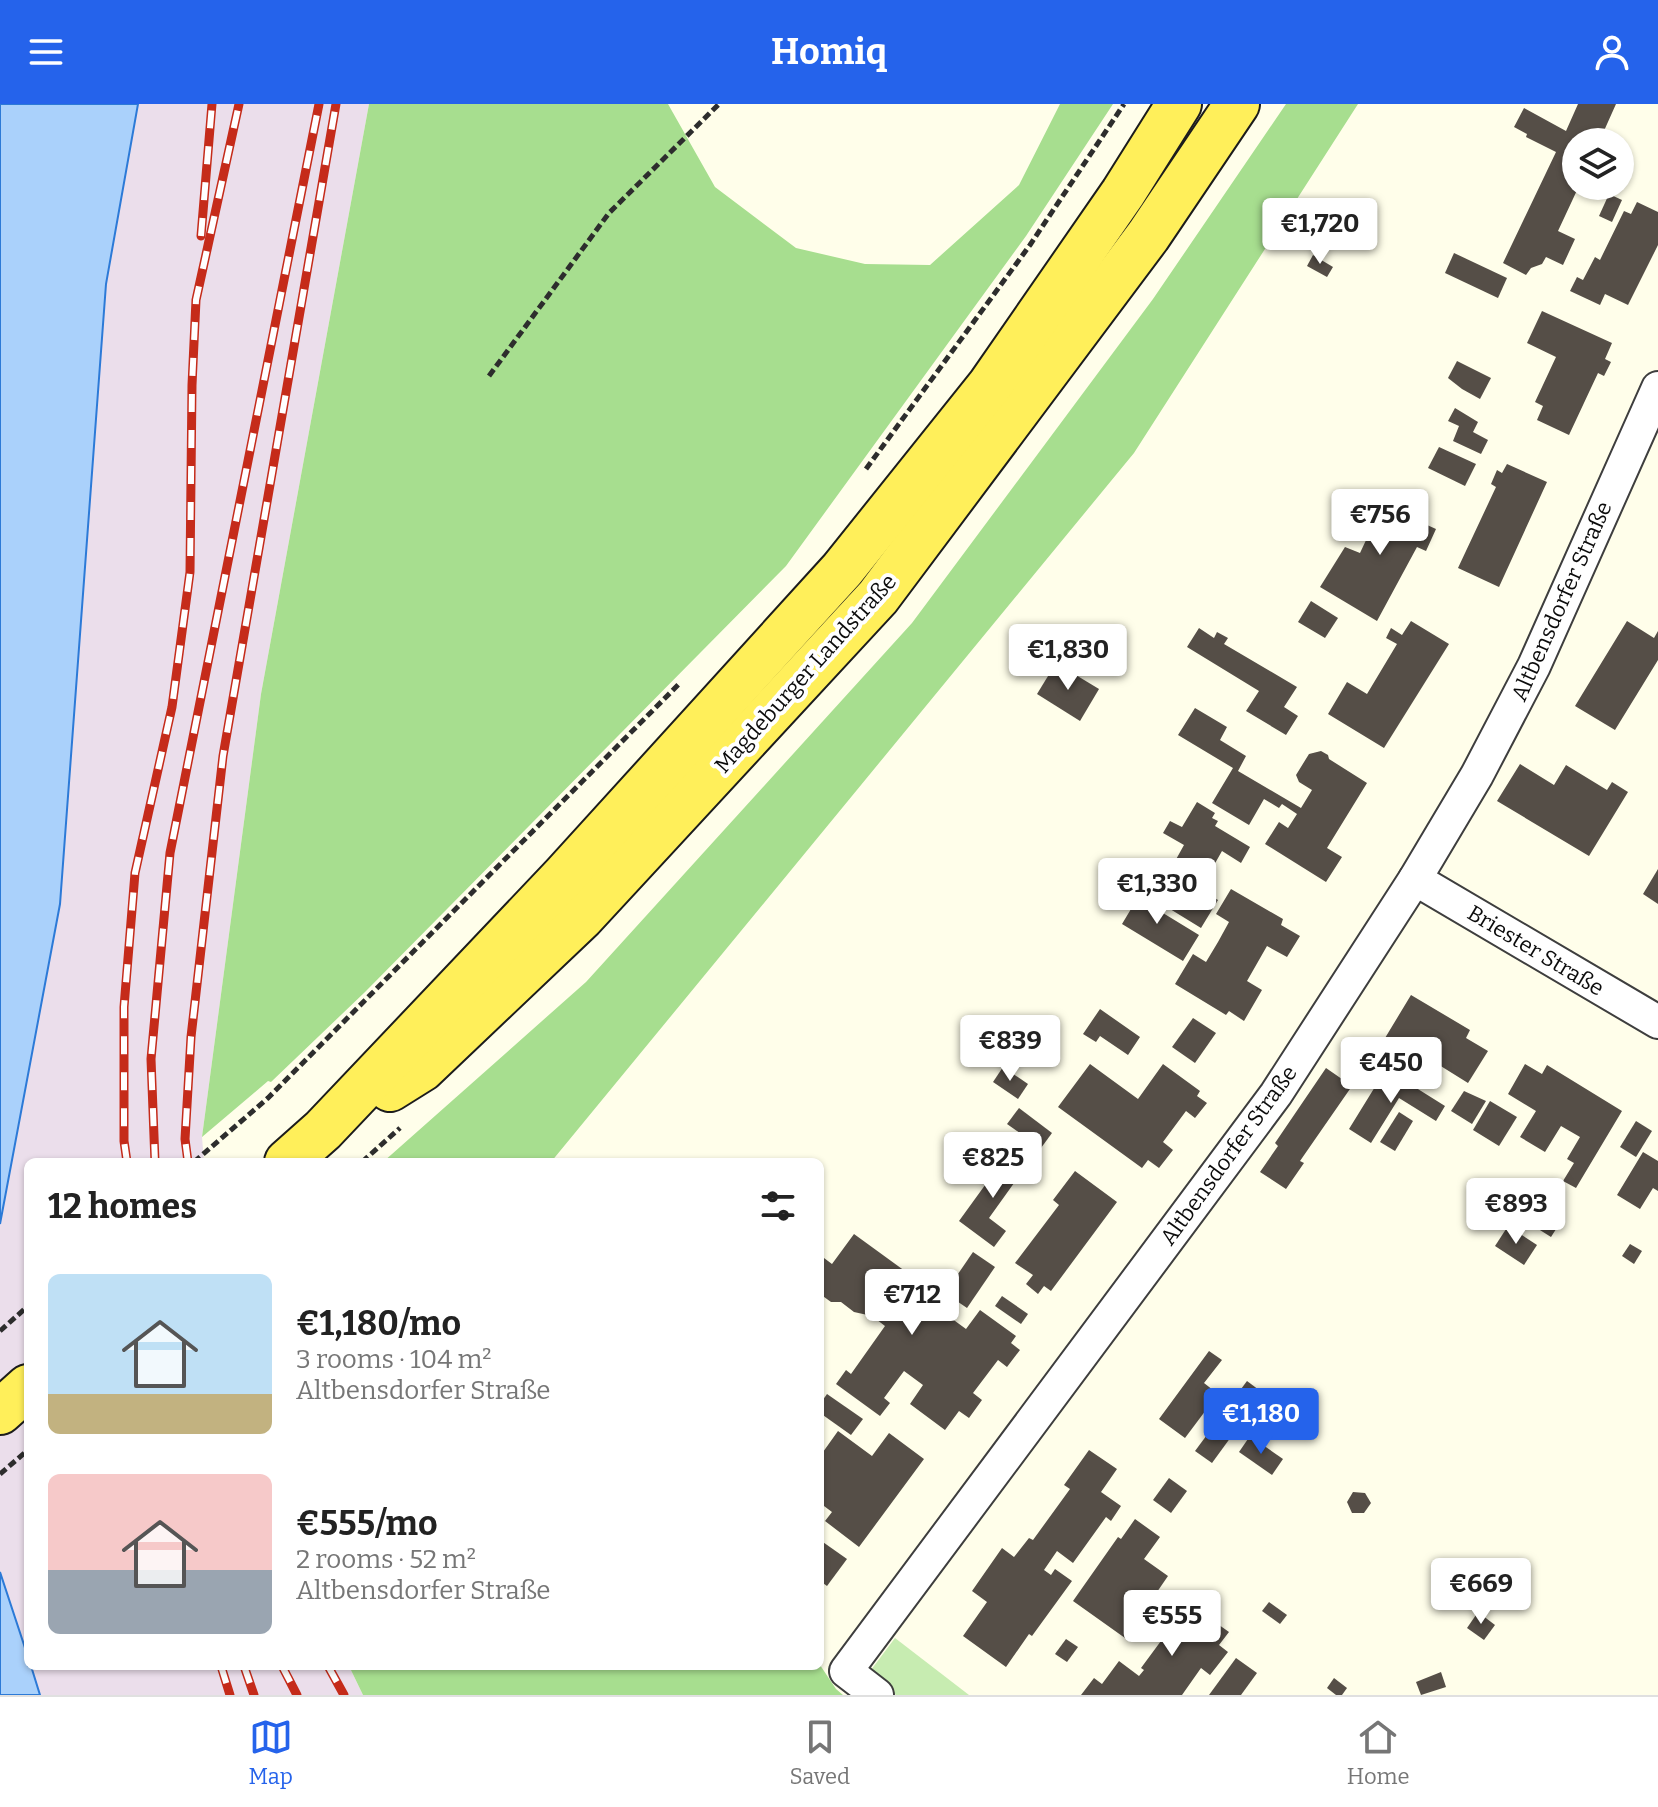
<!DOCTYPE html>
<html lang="en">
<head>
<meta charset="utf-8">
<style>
	:root { --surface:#fff; --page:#f6f6f6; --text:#222; --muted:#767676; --line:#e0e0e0; --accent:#2563eb }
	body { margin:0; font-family:Bitter,serif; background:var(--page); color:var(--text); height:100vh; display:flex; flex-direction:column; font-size:30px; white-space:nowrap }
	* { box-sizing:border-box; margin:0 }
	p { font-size:26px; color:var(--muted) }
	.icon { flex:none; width:44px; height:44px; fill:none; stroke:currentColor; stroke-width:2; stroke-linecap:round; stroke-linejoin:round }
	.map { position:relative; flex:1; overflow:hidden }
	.details { position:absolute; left:24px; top:1054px; width:800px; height:512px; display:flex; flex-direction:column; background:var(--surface); border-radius:12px; box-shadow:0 2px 6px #0004 }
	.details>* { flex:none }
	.buttons { position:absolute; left:1562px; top:24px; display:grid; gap:16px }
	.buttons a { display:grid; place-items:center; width:72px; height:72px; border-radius:50%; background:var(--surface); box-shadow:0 2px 6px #0004; font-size:40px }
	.price { position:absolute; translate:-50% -68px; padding:0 18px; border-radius:8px; background:#fff; color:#222; font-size:26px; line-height:52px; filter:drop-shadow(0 2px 4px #0008) }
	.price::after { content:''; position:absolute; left:50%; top:48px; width:24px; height:18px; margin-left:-12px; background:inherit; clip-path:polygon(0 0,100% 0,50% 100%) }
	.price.on { background:var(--accent); color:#fff }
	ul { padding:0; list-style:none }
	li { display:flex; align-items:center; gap:24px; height:200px; padding:0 24px }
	li span { display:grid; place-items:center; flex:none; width:224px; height:160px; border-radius:12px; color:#555 }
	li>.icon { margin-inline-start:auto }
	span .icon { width:96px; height:96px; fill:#fffc; stroke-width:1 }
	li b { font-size:34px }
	h2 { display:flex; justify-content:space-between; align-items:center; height:96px; padding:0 24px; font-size:34px }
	header { display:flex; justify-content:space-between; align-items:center; height:104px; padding:0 24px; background:var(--accent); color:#fff; font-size:36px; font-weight:700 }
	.tabs { display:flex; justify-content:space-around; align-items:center; height:112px; border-top:2px solid var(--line); background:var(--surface); font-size:22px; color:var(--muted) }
	.tabs a { display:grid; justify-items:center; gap:4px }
	.tabs .on { color:var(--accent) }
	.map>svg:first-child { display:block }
	.industrial { fill:#ebdeeb }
	.green { fill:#c7ecb1 }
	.forest { fill:#a7de8f }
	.water { fill:#aad1fb; stroke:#2c7ad7; stroke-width:2 }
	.building { fill:#554e47 }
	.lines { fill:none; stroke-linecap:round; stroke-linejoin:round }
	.street-casing { stroke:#3e3e3e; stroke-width:36 }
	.primary-casing { stroke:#1c1c1c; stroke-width:48 }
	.path { stroke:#2d2d2d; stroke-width:5; stroke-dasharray:8 4; stroke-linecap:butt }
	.street { stroke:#fff; stroke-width:32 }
	.primary { stroke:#ffef5a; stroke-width:44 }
	.rail-casing { stroke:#c52b1a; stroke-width:9 }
	.rail { stroke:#fff; stroke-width:6; stroke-dasharray:18; stroke-linecap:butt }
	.labels { text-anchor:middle; stroke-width:8; stroke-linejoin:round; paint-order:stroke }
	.street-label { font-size:22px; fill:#0b0b0b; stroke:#fff }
</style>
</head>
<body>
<header><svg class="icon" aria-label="menu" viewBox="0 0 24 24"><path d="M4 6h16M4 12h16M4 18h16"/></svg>Homiq<svg class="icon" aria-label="person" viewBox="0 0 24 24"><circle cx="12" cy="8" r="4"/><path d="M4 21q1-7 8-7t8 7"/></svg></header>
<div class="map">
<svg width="1658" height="1591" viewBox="0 0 1658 1591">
	<rect width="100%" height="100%" fill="#fffeea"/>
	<g class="industrial">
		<path d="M138,0H369L261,590L202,1033L204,1058H28V1553L0,1468V1120L60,800L106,180Z"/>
		<path d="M31,1562H349L363,1591H40Z"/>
	</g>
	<path class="green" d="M895,1534L969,1591H896L868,1570Z"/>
	<g class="forest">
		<path d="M369,0H668L715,83L796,144L865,160L930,161L1019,81L1060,0H1113L1026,132L786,462L365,888L271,978L268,977L202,1033L261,590Z"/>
		<path d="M1286,0H1358L1134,349L551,1058H383L586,878L912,519L1153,195Z"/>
		<path d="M820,1561L836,1585L843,1591H363L349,1562Z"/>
	</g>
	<g class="water">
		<path d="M0,0H138L106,180L60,800L0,1120Z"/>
		<path d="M0,1468L28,1553V1562H31L40,1591H0Z"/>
	</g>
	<g class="building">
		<path d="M1578,0H1616L1599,38H1576V82H1579L1558,127L1575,135L1563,161L1546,153L1542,160L1531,164L1526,171L1503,159L1556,48L1526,33L1527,30L1514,23L1524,4L1566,27Z"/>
		<path d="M1609,90L1622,96L1612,118L1599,112Z"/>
		<path d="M1637,98L1658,108V141L1628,201L1605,190L1600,201L1570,187L1577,173L1583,176L1595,153L1600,156L1624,107L1631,110Z"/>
		<path d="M1454,149L1507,174L1498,194L1445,169Z"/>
		<path d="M1313,151L1333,163L1327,173L1307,162Z"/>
		<path d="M1542,207L1612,239L1605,255L1611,258L1604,272L1598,269L1569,331L1537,316L1543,302L1535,298L1556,253L1527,239Z"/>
		<path d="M1457,257L1491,274L1480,295L1462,285L1448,274Z"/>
		<path d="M1455,304L1478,318L1473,328L1488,336L1481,350L1453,337L1459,322L1448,317Z"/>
		<path d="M1439,343L1476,360L1465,382L1428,364Z"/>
		<path d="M1507,360L1547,378L1499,483L1458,464L1496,383L1491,380L1497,366L1502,369Z"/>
		<path d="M1390,385L1424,400L1416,416L1436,425L1426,447L1417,443L1377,517L1320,483L1345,443L1360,449Z"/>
		<path d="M1311,497L1338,514L1325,534L1298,518Z"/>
		<path d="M1411,517L1449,540L1384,644L1328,610L1347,578L1367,590L1397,540L1386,534L1391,524L1402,531Z"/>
		<path d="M1627,517L1654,534L1658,527V556L1615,626L1575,602Z"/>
		<path d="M1199,524L1214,534L1217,528L1228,534L1224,540L1297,583L1284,603L1298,612L1286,631L1246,607L1259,587L1187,543Z"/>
		<path d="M1056,559L1099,585L1080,617L1037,590Z"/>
		<path d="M1195,604L1227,623L1220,636L1246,652L1238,667L1301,704L1312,686L1299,678L1296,671L1309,650L1321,647L1328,651L1329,655L1367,679L1327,744L1342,753L1326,778L1265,740L1279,718L1288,724L1297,710L1282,700L1279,704L1264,695L1249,721L1212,699L1233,664L1178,631Z"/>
		<path d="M1520,660L1554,681L1566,661L1607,686L1612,678L1628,688L1589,752L1497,697Z"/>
		<path d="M1197,698L1215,709L1212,714L1218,717L1215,722L1250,743L1241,759L1222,747L1205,777L1174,759L1184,741L1163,729L1170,717L1182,723Z"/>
		<path d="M1658,765V800L1643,790Z"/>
		<path d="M1182,774L1218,796L1201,824L1144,789L1152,777L1173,790Z"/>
		<path d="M1122,784L1199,831L1183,857L1122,820L1131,805L1115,796Z"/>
		<path d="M1231,785L1283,815L1281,821L1300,832L1287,853L1267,842L1247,877L1262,886L1244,917L1229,907L1226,911L1175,880L1193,850L1206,858L1218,838L1229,818L1216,810Z"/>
		<path d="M1411,891L1470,926L1466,934L1488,947L1468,979L1407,941L1399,956L1379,944Z"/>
		<path d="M1100,905L1140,933L1128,951L1100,932L1096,938L1083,930Z"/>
		<path d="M1193,914L1216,929L1195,959L1172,943Z"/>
		<path d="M1090,960L1138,995L1163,960L1200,987L1197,992L1207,999L1195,1014L1186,1007L1163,1038L1173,1046L1159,1064L1148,1056L1142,1064L1058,1003Z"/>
		<path d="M1525,960L1542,970L1547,961L1622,1007L1576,1084L1563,1077L1574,1059L1567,1055L1580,1033L1561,1022L1545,1048L1520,1033L1536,1007L1508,990Z"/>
		<path d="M1003,963L1028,980L1018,995L993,978Z"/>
		<path d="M1326,964L1352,982L1300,1057L1304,1059L1286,1085L1260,1068L1278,1042L1275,1039Z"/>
		<path d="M1386,965L1445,1002L1436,1017L1399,994L1371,1039L1349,1025Z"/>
		<path d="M1464,987L1486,997L1472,1020L1451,1007Z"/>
		<path d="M1490,997L1517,1013L1499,1042L1473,1026Z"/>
		<path d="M1019,1004L1052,1029L1041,1044L1007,1020Z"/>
		<path d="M1399,1008L1413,1017L1395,1047L1380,1038Z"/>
		<path d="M1636,1017L1652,1027L1636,1053L1620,1043Z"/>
		<path d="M1009,1048L1027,1061L989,1114L1006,1127L994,1143L959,1117Z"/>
		<path d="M1643,1048L1658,1057V1087L1653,1084L1640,1105L1617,1091Z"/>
		<path d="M1075,1067L1117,1098L1051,1187L1044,1182L1038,1190L1026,1180L1033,1171L1015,1159L1059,1101L1053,1096Z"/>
		<path d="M1540,1074L1548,1079L1538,1094L1565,1111L1551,1133L1516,1111Z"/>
		<path d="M1508,1122L1537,1141L1524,1161L1495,1142Z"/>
		<path d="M854,1130L931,1186L925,1195L966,1225L980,1206L1016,1232L1011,1239L1020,1246L1007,1263L998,1256L973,1289L982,1296L969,1314L959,1307L945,1326L910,1300L923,1281L904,1267L884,1294L890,1299L880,1312L836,1280L846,1266L851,1270L885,1222L872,1212L854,1208L841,1198H831L820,1190V1151L832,1160Z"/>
		<path d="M1630,1140L1642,1147L1634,1160L1622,1152Z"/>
		<path d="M973,1148L995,1163L967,1204L945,1189Z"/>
		<path d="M1002,1192L1028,1210L1021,1220L995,1202Z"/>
		<path d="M1209,1247L1222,1256L1204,1279L1218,1290L1185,1334L1159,1315Z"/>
		<path d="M1247,1277L1263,1289L1212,1359L1195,1347Z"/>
		<path d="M827,1290L863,1315L851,1331L820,1309V1300Z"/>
		<path d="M838,1327L872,1352L889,1329L924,1355L859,1443L825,1417L832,1408L820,1399V1345L823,1348Z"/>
		<path d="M1250,1332L1283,1355L1272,1371L1239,1348Z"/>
		<path d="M1089,1346L1117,1365L1101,1388L1121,1402L1111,1417L1106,1413L1073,1459L1057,1447L1044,1466L1051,1471L1055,1465L1072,1477L1032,1532L1029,1530L1006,1563L963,1532L987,1498L972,1487L1002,1444L1014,1453L1029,1434L1033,1436L1070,1385L1064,1381Z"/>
		<path d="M1169,1374L1187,1387L1171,1409L1153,1396Z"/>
		<path d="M1353,1388L1365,1389L1371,1399L1364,1409H1352L1347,1398Z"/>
		<path d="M1135,1415L1160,1433L1144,1455L1168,1472L1146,1504L1158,1513L1143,1536L1130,1527L1125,1534L1073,1497L1118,1433L1121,1435Z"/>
		<path d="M820,1436L847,1455L827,1482L820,1477Z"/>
		<path d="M1202,1489L1215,1498L1205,1511L1229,1528L1219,1541L1228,1548L1210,1571L1201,1564L1182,1591H1081L1094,1574L1102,1580L1119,1557L1139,1572L1144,1566L1141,1564L1189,1499L1192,1501Z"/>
		<path d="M1269,1498L1287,1511L1280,1520L1262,1507Z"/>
		<path d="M1478,1508L1495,1521L1484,1536L1467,1524Z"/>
		<path d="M1066,1535L1078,1543L1067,1558L1055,1550Z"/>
		<path d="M1236,1554L1257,1569L1241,1591H1209Z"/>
		<path d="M1441,1568L1446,1583L1421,1591L1416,1578Z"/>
		<path d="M1334,1574L1347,1584L1342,1591H1336L1327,1584Z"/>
	</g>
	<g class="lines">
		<g class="street-casing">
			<g id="street">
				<path d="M1415,775L1658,918"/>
				<path d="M877,1591L846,1567L1276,990L1415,775L1477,671L1534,562L1658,284"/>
			</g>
		</g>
		<g class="primary-casing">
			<g id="primary">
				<path d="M390,985L422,965L582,813L878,493L1148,132L1237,0"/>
				<path d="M287,1058L323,1026L564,772L842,466L990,281L1123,89L1179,0"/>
				<path d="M0,1308L28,1283"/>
			</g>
		</g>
		<g class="path">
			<path d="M489,272L609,109L719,0"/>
			<path d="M866,365L1030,141L1124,0"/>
			<path d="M194,1058L268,994L679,580"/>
			<path d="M362,1058L400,1024"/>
			<path d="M0,1227L28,1202"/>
			<path d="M0,1370L28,1346"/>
		</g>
		<use href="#street" class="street"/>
		<use href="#primary" class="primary"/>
		<g class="rail-casing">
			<g id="rail">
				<path d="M201,132L212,0"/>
				<path d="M127,1058L124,1037V903L135,769L172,603L190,468L192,281L196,196L239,0"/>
				<path d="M155,1058L151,955L170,749L319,0"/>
				<path d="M188,1058L185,1035L191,933L223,652L336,0"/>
				<path d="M221,1562L230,1591"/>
				<path d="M244,1562L254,1591"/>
				<path d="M282,1562L297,1591"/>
				<path d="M328,1562L344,1591"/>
			</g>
		</g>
		<use href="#rail" class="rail"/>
	</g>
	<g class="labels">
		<g class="street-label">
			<text transform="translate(1561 497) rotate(-66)" y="8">Altbensdorfer Straße</text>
			<text transform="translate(805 569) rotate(-48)" y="8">Magdeburger Landstraße</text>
			<text transform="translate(1536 846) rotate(31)" y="8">Briester Straße</text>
			<text transform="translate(1228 1051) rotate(-54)" y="8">Altbensdorfer Straße</text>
		</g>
	</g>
</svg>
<div class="buttons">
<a><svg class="icon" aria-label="layers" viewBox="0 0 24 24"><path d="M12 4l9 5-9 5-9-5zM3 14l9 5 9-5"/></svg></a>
</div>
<b class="price" style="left:1320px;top:162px">€1,720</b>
<b class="price" style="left:1380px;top:453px">€756</b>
<b class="price" style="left:1068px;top:588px">€1,830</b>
<b class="price" style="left:1157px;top:822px">€1,330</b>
<b class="price" style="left:1010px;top:979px">€839</b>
<b class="price" style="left:1391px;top:1001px">€450</b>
<b class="price" style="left:993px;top:1096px">€825</b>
<b class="price" style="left:1516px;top:1142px">€893</b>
<b class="price" style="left:912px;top:1233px">€712</b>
<b class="price on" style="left:1261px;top:1352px">€1,180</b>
<b class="price" style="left:1481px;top:1522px">€669</b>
<b class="price" style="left:1172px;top:1554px">€555</b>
<section class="details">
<h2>12 homes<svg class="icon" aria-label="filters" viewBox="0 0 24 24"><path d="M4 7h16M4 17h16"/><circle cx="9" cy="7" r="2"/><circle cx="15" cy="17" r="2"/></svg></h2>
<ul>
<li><span style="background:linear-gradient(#bfe0f5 75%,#c2b280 0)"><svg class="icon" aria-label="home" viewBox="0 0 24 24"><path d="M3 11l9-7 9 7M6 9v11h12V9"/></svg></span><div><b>€1,180/mo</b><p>3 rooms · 104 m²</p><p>Altbensdorfer Straße</p></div></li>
<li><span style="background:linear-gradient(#f6c9c9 60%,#9aa5b1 0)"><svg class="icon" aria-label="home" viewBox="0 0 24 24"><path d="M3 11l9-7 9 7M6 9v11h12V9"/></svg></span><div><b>€555/mo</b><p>2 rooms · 52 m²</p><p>Altbensdorfer Straße</p></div></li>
</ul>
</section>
</div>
<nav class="tabs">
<a class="on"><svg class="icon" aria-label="map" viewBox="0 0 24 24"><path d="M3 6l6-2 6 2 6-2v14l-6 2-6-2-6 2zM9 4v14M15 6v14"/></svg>Map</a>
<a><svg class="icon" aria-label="saved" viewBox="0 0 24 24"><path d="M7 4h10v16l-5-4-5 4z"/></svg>Saved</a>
<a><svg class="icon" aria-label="home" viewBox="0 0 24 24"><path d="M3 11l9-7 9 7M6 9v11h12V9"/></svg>Home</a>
</nav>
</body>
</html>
